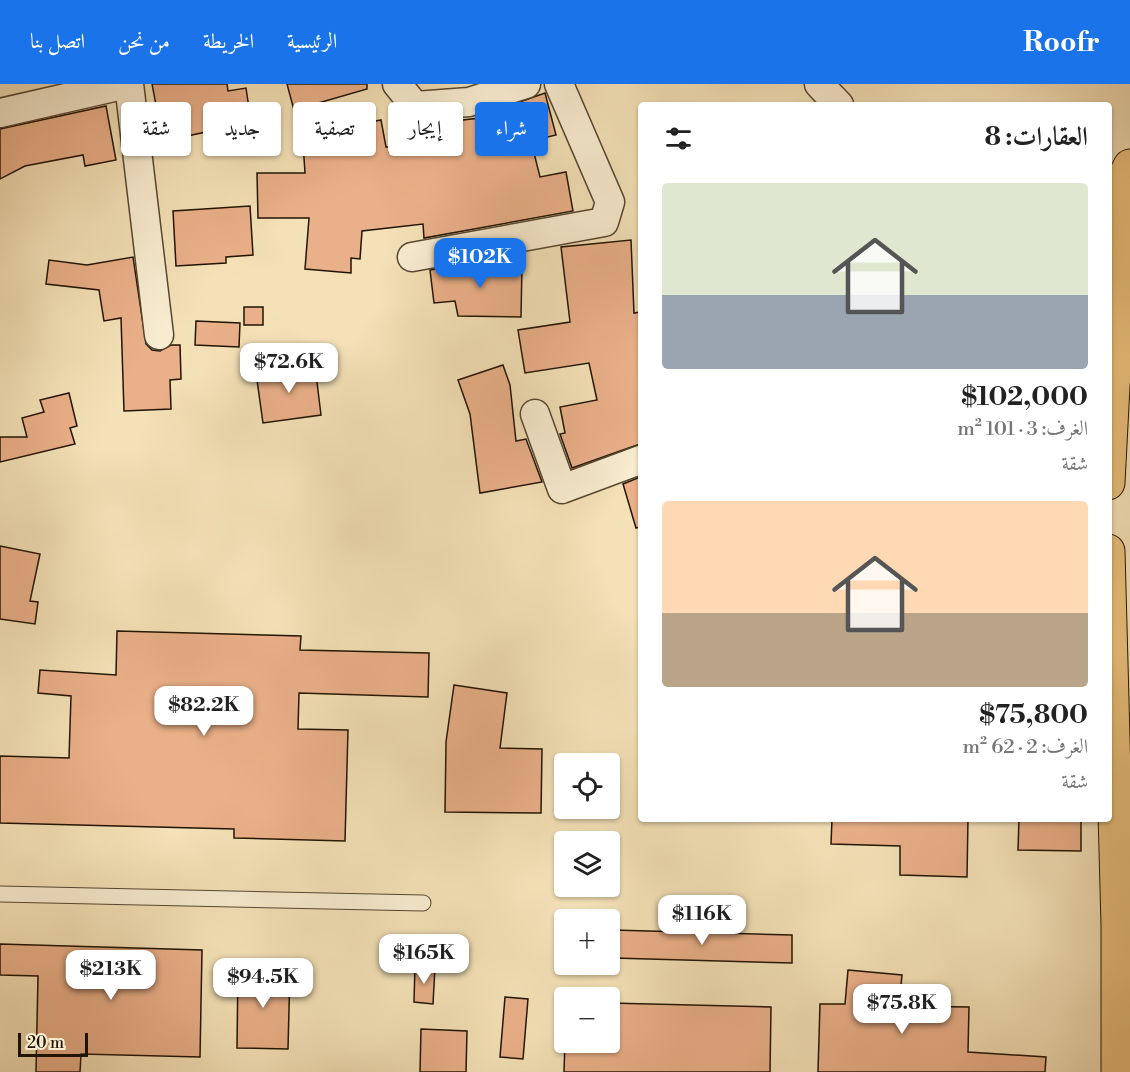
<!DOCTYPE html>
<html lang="ar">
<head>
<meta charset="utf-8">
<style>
	:root { --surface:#fff; --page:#f6f6f6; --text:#222; --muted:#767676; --accent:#1a73e8 }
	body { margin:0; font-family:"Libre Bodoni",Amiri,serif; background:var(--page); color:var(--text); direction:rtl; height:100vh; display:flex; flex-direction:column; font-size:22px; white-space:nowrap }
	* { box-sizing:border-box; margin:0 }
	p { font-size:20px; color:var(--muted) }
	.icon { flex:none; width:33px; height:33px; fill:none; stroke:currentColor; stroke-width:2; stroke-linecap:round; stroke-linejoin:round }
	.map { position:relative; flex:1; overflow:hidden; direction:ltr }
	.drawer { position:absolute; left:638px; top:18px; width:474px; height:720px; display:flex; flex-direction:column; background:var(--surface); border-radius:6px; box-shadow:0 2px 4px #0004; direction:rtl }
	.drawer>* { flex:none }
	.top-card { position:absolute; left:18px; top:18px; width:530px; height:54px; direction:rtl; display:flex; gap:12px }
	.buttons { position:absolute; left:554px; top:669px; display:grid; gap:12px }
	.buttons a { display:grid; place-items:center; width:66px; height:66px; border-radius:6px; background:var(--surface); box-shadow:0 2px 4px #0004; font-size:30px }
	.scale { position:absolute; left:18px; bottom:15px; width:70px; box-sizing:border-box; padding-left:6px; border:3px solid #211403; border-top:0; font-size:16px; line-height:21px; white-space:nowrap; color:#211403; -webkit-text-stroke:4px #f8ecd0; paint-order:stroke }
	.price { position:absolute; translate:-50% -51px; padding:0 14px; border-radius:12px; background:#fff; color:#222; font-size:20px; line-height:39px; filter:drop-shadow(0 2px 3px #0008) }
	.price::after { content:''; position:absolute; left:50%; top:36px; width:18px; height:14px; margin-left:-9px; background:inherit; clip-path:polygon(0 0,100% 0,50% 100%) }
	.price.on { background:var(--accent); color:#fff }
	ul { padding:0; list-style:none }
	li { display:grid; align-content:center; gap:12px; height:318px; padding:0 24px }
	li span { display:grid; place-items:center; height:186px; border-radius:6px; color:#555 }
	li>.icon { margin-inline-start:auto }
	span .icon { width:108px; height:108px; fill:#fffc; stroke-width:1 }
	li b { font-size:26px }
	h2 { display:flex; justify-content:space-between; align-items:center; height:72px; padding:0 24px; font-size:26px }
	.tag { padding:0 21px; border-radius:6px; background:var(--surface); box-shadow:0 2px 4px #0004; font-size:21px; line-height:54px }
	.tag.on { background:var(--accent); color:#fff }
	header { display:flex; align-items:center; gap:36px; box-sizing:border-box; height:84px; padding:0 30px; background:var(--accent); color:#fff }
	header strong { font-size:28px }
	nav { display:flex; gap:33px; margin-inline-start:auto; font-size:21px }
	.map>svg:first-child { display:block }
	.building { fill:#eab089; stroke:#211403; stroke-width:1.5 }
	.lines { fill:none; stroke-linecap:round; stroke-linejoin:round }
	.service-casing { stroke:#564730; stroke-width:17 }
	.minor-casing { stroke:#564730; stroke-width:31 }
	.primary-casing { stroke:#211403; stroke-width:35 }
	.service { stroke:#f8ecd0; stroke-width:15 }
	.minor { stroke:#f8ecd0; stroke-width:28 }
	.primary { stroke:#eac07c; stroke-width:33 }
</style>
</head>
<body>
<header>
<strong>Roofr</strong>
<nav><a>الرئيسية</a><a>الخريطة</a><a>من نحن</a><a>اتصل بنا</a></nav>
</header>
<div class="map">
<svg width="1130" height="988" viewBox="0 0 1130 988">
	<rect width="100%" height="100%" fill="#f4e1b7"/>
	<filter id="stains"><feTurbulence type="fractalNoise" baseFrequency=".00333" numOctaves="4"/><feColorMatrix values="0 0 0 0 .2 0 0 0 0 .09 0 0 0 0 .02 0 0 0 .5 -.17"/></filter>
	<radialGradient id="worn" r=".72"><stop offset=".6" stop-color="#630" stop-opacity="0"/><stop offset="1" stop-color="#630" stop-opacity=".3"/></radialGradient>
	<g class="building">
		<path d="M152,0H227L228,7L246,4L254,58L214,66L211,47L163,57Z"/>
		<path d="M287,0H367V5L294,26Z"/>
		<path d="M545,9L556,51L531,57L540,93L566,88L573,127L424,154L423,140L362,147L360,175L351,174V189L305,185L309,134H258L257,89H305L303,59L357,57L355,41L381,36L386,63H389V68L449,59L446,38L505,31L503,24Z"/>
		<path d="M106,22L116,76L85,82L83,71L25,82L0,95V45Z"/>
		<path d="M250,122L253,171L226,173V179L176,182L173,127Z"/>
		<path d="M631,156L634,229L640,228V360L572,384L560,350L565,349L560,323L597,316L589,279L525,289L518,246L570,238L561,163Z"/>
		<path d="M133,173L146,260L152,266L160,267L171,261H180L181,295L170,296L171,325L124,327L121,234L104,237L99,206L46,200L49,176L87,181Z"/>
		<path d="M463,180L522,181L521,233L458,232L455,217L434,219L430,186Z"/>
		<rect x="244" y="223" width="19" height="18"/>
		<path d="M196,237L240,239L239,263L195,261Z"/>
		<path d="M503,281L510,301L516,357L526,355L542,398L480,409L470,330L458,296Z"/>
		<path d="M315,282L321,331L263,339L256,289Z"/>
		<path d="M69,309L77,342L70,344L75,360L0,378V353H27L22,334L44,328L40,316Z"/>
		<path d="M640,393V443L636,444L623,400Z"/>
		<path d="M0,462L40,470L30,517L38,518L35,540L0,535Z"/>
		<path d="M117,547L301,552L300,566L429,569L428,613L299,609L298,645L348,646L345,757L234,754V745L0,739V672L69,674L71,612L38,609L40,586L116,591Z"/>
		<path d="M454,601L507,609L500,664L542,665L541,729L445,728L446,658Z"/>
		<path d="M832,735H968L967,793L900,791V762L831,760Z"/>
		<path d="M1019,735H1081V767L1018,766Z"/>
		<path d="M613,846L792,851V879L613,874Z"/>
		<path d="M0,860L202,866L200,973L81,970L80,988H36L38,892L0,891Z"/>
		<path d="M415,882L435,883L433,920L414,918Z"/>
		<path d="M238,885L290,886L288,965L237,964Z"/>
		<path d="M848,886L902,891L899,922L969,923L968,968L1046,973L1045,988H818L820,920H845Z"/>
		<path d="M505,913L528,915L523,975L500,973Z"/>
		<path d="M609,919L771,923L770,988H564L565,958H609Z"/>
		<path d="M421,945L467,947L466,988H420Z"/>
	</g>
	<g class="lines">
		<g class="service-casing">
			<path id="service" d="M0,810L423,819"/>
		</g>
		<g class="minor-casing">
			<g id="minor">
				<path d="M129,0L159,251"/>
				<path d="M397,0L415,22L469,18L526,0"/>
				<path d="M819,0L839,21"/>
				<path d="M0,29L127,0"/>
				<path d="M412,173L604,138L610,118L559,0"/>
				<path d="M535,330L562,405L640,376"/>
			</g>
		</g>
		<g class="primary-casing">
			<g id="primary">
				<path d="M1108,399L1113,302L1124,183L1121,100L1130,82"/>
				<path d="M1108,467L1118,841V988"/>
			</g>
		</g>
		<use href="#service" class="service"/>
		<use href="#minor" class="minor"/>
		<use href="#primary" class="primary"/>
	</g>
	<rect width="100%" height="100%" filter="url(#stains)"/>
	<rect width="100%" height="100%" fill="url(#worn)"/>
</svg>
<div class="buttons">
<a><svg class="icon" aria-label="locate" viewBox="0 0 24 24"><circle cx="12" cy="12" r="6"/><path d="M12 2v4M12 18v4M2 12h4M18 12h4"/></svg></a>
<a><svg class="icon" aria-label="layers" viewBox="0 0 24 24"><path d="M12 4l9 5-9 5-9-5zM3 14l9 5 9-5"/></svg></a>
<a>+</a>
<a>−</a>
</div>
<div class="scale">20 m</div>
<b class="price on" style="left:480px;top:205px">$102K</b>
<b class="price" style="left:289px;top:310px">$72.6K</b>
<b class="price" style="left:204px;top:653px">$82.2K</b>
<b class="price" style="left:702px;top:862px">$116K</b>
<b class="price" style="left:424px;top:901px">$165K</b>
<b class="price" style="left:111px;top:917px">$213K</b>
<b class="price" style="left:263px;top:925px">$94.5K</b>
<b class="price" style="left:902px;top:951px">$75.8K</b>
<div class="top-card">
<a class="tag on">شراء</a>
<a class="tag">إيجار</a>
<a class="tag">تصفية</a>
<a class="tag">جديد</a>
<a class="tag">شقة</a>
</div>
<section class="drawer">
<h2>العقارات: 8<svg class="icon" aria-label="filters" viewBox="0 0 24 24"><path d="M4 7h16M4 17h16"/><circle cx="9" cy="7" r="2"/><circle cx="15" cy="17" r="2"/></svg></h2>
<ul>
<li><span style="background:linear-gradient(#dfe7d0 60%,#9aa5b1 0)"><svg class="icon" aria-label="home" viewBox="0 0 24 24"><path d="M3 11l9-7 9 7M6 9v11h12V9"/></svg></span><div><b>$102,000</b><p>الغرف: 3 · 101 m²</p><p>شقة</p></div></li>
<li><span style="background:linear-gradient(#ffd9b3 60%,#b9a48a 0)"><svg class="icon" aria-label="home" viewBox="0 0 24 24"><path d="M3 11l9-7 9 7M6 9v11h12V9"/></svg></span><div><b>$75,800</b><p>الغرف: 2 · 62 m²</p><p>شقة</p></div></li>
</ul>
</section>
</div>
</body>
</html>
